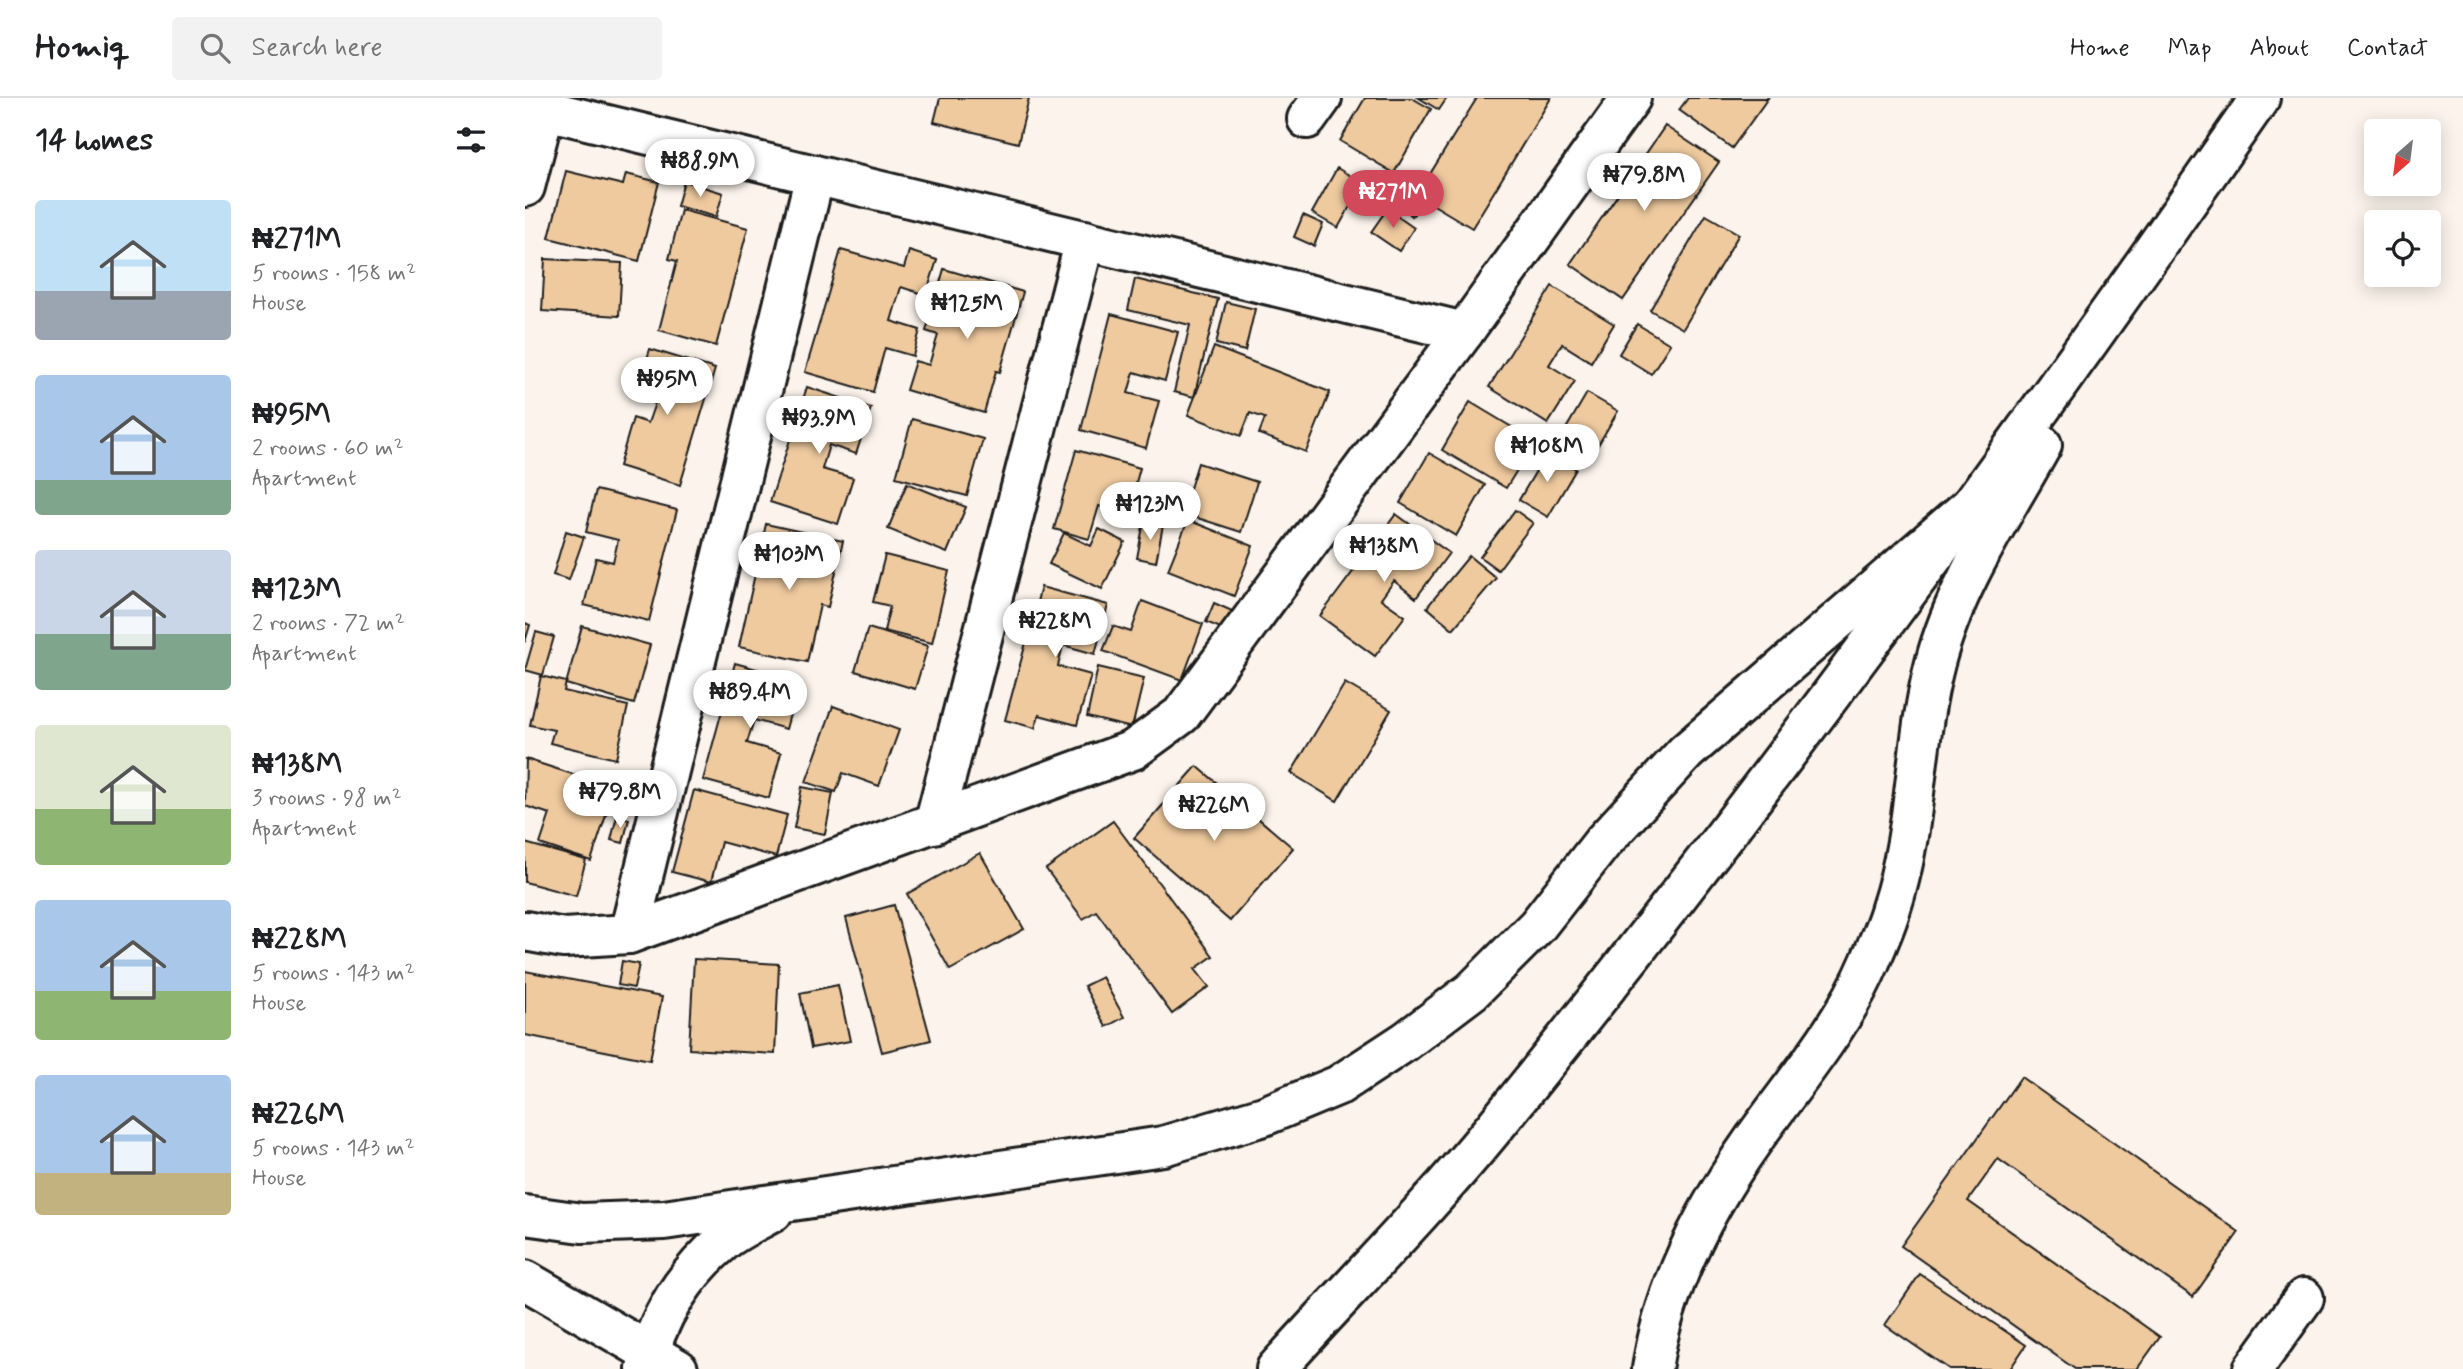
<!DOCTYPE html>
<html lang="en">
<head>
<meta charset="utf-8">
<style>
	:root { --surface:#fff; --page:#f2f2f2; --text:#202124; --muted:#757577; --line:#e0e0e0; --accent:#d1495b }
	body { margin:0; font-family:Mynerve,sans-serif; background:var(--page); color:var(--text); height:100vh; display:flex; flex-direction:column; font-size:26px; white-space:nowrap }
	* { box-sizing:border-box; margin:0 }
	p { font-size:23px; color:var(--muted) }
	.icon { flex:none; width:38px; height:38px; fill:none; stroke:currentColor; stroke-width:2; stroke-linecap:round; stroke-linejoin:round }
	.map { position:relative; flex:1; overflow:hidden }
	.panel { display:flex; flex-direction:column; background:var(--surface); width:525px }
	.panel>* { flex:none }
	.needle { width:46px; rotate:208deg }
	.fabs { position:absolute; left:1839px; top:21px; display:grid; gap:14px }
	.fabs a { display:grid; place-items:center; width:77px; height:77px; border-radius:7px; background:var(--surface); box-shadow:0 4px 18px #0003; font-size:35px }
	.price { position:absolute; translate:-50% -60px; padding:0 16px; border-radius:24px; background:#fff; color:#222; font-size:23px; line-height:46px; filter:drop-shadow(0 2px 4px #0008) }
	.price::after { content:''; position:absolute; left:50%; top:42px; width:21px; height:16px; margin-left:-10px; background:inherit; clip-path:polygon(0 0,100% 0,50% 100%) }
	.price.current { background:var(--accent); color:#fff }
	ul { padding:0; list-style:none }
	li { display:flex; align-items:center; gap:21px; height:175px; padding:0 35px }
	li span { display:grid; place-items:center; flex:none; width:196px; height:140px; border-radius:7px; color:#555 }
	li>.icon { margin-inline-start:auto }
	span .icon { width:84px; height:84px; fill:#fffc; stroke-width:1 }
	li b { font-size:30px }
	h2 { display:flex; justify-content:space-between; align-items:center; height:84px; padding:0 35px; font-size:30px }
	header { display:flex; align-items:center; gap:42px; box-sizing:border-box; height:98px; padding:0 35px; background:var(--surface); border-bottom:2px solid var(--line) }
	header strong { font-size:33px }
	nav { display:flex; gap:38px; margin-inline-start:auto; font-size:24px }
	.search { width:490px; height:63px; background:var(--page); display:flex; align-items:center; gap:18px; box-sizing:border-box; padding:0 24px; border-radius:7px; color:var(--muted); font-size:26px }
	main { display:flex; flex:1; min-height:0 }
	.map>svg:first-child { display:block }
	.building { fill:#efca9f; stroke:#1c1c1c; stroke-width:2 }
	.lines { fill:none; stroke-linecap:round; stroke-linejoin:round }
	.minor-casing { stroke:#1c1c1c; stroke-width:44 }
	.major-casing { stroke:#1c1c1c; stroke-width:44 }
	.minor { stroke:#fff; stroke-width:38 }
	.major { stroke:#fff; stroke-width:38 }
</style>
</head>
<body>
<header>
<strong>Homiq</strong>
<div class="search"><svg class="icon" aria-label="search" viewBox="0 0 24 24"><circle cx="10" cy="10" r="6"/><path d="M15 15l6 6"/></svg>Search here</div>
<nav><a>Home</a><a>Map</a><a>About</a><a>Contact</a></nav>
</header>
<main>
<section class="panel">
<h2>14 homes<svg class="icon" aria-label="filters" viewBox="0 0 24 24"><path d="M4 7h16M4 17h16"/><circle cx="9" cy="7" r="2"/><circle cx="15" cy="17" r="2"/></svg></h2>
<ul>
<li><span style="background:linear-gradient(#bfe0f5 65%,#9aa5b1 0)"><svg class="icon" aria-label="home" viewBox="0 0 24 24"><path d="M3 11l9-7 9 7M6 9v11h12V9"/></svg></span><div><b>₦271M</b><p>5 rooms · 158 m²</p><p>House</p></div></li>
<li><span style="background:linear-gradient(#a9c7e8 75%,#7fa58c 0)"><svg class="icon" aria-label="home" viewBox="0 0 24 24"><path d="M3 11l9-7 9 7M6 9v11h12V9"/></svg></span><div><b>₦95M</b><p>2 rooms · 60 m²</p><p>Apartment</p></div></li>
<li><span style="background:linear-gradient(#c9d6e8 60%,#7fa58c 0)"><svg class="icon" aria-label="home" viewBox="0 0 24 24"><path d="M3 11l9-7 9 7M6 9v11h12V9"/></svg></span><div><b>₦123M</b><p>2 rooms · 72 m²</p><p>Apartment</p></div></li>
<li><span style="background:linear-gradient(#dfe7d0 60%,#8fb573 0)"><svg class="icon" aria-label="home" viewBox="0 0 24 24"><path d="M3 11l9-7 9 7M6 9v11h12V9"/></svg></span><div><b>₦138M</b><p>3 rooms · 98 m²</p><p>Apartment</p></div></li>
<li><span style="background:linear-gradient(#a9c7e8 65%,#8fb573 0)"><svg class="icon" aria-label="home" viewBox="0 0 24 24"><path d="M3 11l9-7 9 7M6 9v11h12V9"/></svg></span><div><b>₦228M</b><p>5 rooms · 143 m²</p><p>House</p></div></li>
<li><span style="background:linear-gradient(#a9c7e8 70%,#c2b280 0)"><svg class="icon" aria-label="home" viewBox="0 0 24 24"><path d="M3 11l9-7 9 7M6 9v11h12V9"/></svg></span><div><b>₦226M</b><p>5 rooms · 143 m²</p><p>House</p></div></li>
</ul>
</section>
<div class="map">
<svg width="1938" height="1271" viewBox="0 0 1938 1271">
	<rect width="100%" height="100%" fill="#fcf4ec"/>
	<filter id="ink" filterUnits="userSpaceOnUse"><feTurbulence type="fractalNoise" baseFrequency=".0143" numOctaves="2"/><feDisplacementMap in="SourceGraphic" scale="14" xChannelSelector="R" yChannelSelector="G"/><feConvolveMatrix kernelMatrix="1 2 1 2 8 2 1 2 1" color-interpolation-filters="sRGB"/></filter>
	<g filter="url(#ink)">
		<g class="building">
			<path d="M415,0H504L493,45L409,24Z"/>
			<path d="M840,0H887L906,11L869,75L815,43Z"/>
			<path d="M894,0H922L914,12Z"/>
			<path d="M952,0H1026L947,130L892,97Z"/>
			<path d="M1163,0H1243L1207,50L1154,12Z"/>
			<path d="M1140,28L1194,64L1098,202L1045,166Z"/>
			<path d="M812,70L838,85L813,130L787,115Z"/>
			<path d="M41,73L98,87L101,76L134,84L114,163L24,140Z"/>
			<path d="M159,83L198,95L191,119L152,108Z"/>
			<path d="M881,91L898,106L887,118L870,102Z"/>
			<path d="M862,111L889,130L874,153L846,134Z"/>
			<path d="M156,112L223,130L191,248L134,232L152,163L144,161Z"/>
			<path d="M778,117L798,126L789,148L769,139Z"/>
			<path d="M1181,117L1214,136L1158,231L1125,212Z"/>
			<path d="M316,152L379,170L384,153L412,162L401,197L376,189L366,223L395,232L388,258L360,250L348,294L280,274Z"/>
			<path d="M20,161L97,165L94,218L17,213Z"/>
			<path d="M419,171L498,194L475,274L471,273L459,315L381,292L390,263L404,267L413,237L401,233Z"/>
			<path d="M610,181L693,201L669,299L649,294L665,227L603,212Z"/>
			<path d="M1027,188L1089,226L1066,264L1037,246L1024,267L1050,283L1023,326L964,289Z"/>
			<path d="M701,204L730,211L720,253L691,246Z"/>
			<path d="M586,216L653,234L640,283L609,274L603,295L634,303L621,350L556,332Z"/>
			<path d="M1112,226L1145,246L1126,276L1094,256Z"/>
			<path d="M689,249L805,294L781,354L734,336L740,320L725,315L716,338L663,317Z"/>
			<path d="M125,251L190,271L155,387L94,368L108,320L123,325L130,305L111,299Z"/>
			<path d="M282,289L346,310L331,356L304,347L297,371L328,380L313,426L245,404Z"/>
			<path d="M1062,295L1093,313L1069,354L1038,336Z"/>
			<path d="M945,304L1010,343L981,390L917,352Z"/>
			<path d="M387,321L458,341L442,398L371,379Z"/>
			<path d="M551,352L615,370L602,417L574,408L564,441L529,431Z"/>
			<path d="M1022,354L1051,371L1023,419L994,402Z"/>
			<path d="M904,355L960,387L931,438L875,405Z"/>
			<path d="M673,365L732,384L716,434L657,415Z"/>
			<path d="M382,385L441,409L422,455L363,431Z"/>
			<path d="M71,392L152,412L124,523L59,507L71,460L88,464L93,442L61,434Z"/>
			<path d="M990,412L1008,425L973,472L955,459Z"/>
			<path d="M871,416L924,455L891,500L869,483L856,501L880,518L850,558L795,518Z"/>
			<path d="M663,422L728,448L709,498L643,472Z"/>
			<path d="M619,423L638,427L631,464L612,460Z"/>
			<path d="M241,426L318,443L303,509L295,507L282,564L214,549Z"/>
			<path d="M574,431L600,444L577,491L524,466L539,435L566,448Z"/>
			<path d="M41,433L59,439L44,482L28,477Z"/>
			<path d="M360,457L424,473L407,545L359,533L365,508L348,504Z"/>
			<path d="M944,458L971,480L928,531L902,509Z"/>
			<path d="M516,489L583,507L570,556L538,547L533,568L566,577L552,627L514,617L510,630L480,622Z"/>
			<path d="M617,503L678,526L657,582L578,553L588,528L606,534Z"/>
			<path d="M689,505L707,513L698,531L681,524Z"/>
			<path d="M0,525L5,527L0,544Z"/>
			<path d="M57,528L125,547L109,606L41,586Z"/>
			<path d="M343,530L403,548L390,591L330,573Z"/>
			<path d="M11,534L29,539L18,577L0,572Z"/>
			<path d="M210,565L274,583L261,631L229,622L222,645L256,655L244,700L178,682Z"/>
			<path d="M573,569L619,580L607,630L562,619Z"/>
			<path d="M16,578L41,584L39,593L103,608L91,661L25,645L29,632L5,627Z"/>
			<path d="M820,585L866,612L812,703L766,675Z"/>
			<path d="M308,608L374,632L354,688L318,675L311,694L281,684Z"/>
			<path d="M1,661L90,690L66,763L15,746L25,716L0,708Z"/>
			<path d="M672,668L768,750L705,823L609,740Z"/>
			<path d="M277,689L308,695L300,736L269,730Z"/>
			<path d="M169,692L262,717L251,759L196,744L186,784L147,774Z"/>
			<path d="M92,718L104,721L98,745L86,742Z"/>
			<path d="M588,723L688,858L670,871L684,889L647,916L571,813L558,821L521,771Z"/>
			<path d="M0,745L61,762L51,798L0,784Z"/>
			<path d="M455,755L499,831L425,872L382,796Z"/>
			<path d="M369,807L406,942L357,954L321,820Z"/>
			<path d="M169,861L254,866L250,956L164,951Z"/>
			<path d="M97,863L114,866L109,890L93,887Z"/>
			<path d="M0,873L137,899L125,962L0,937Z"/>
			<path d="M577,879L599,919L581,929L559,888Z"/>
			<path d="M313,887L325,943L286,950L275,895Z"/>
			<path d="M1496,979L1714,1134L1668,1199L1473,1061L1443,1103L1635,1239L1612,1271H1550L1376,1148Z"/>
			<path d="M1395,1176L1501,1247L1485,1271H1424L1360,1227Z"/>
		</g>
		<g class="lines">
			<g class="minor-casing">
				<g id="minor">
					<path d="M0,7L939,234"/>
					<path d="M782,21L797,0"/>
					<path d="M0,89L20,11"/>
					<path d="M409,726L560,142"/>
					<path d="M0,833L39,840L104,836L608,652L656,617L939,234L1106,0"/>
					<path d="M104,836L290,77"/>
					<path d="M1728,1271L1779,1200"/>
				</g>
			</g>
			<g class="major-casing">
				<g id="major">
					<path d="M0,1117L57,1125L139,1122L638,1048L739,1018L814,987L881,943L947,893L1012,828L1077,745L1161,654L1453,401"/>
					<path d="M0,1182L153,1271"/>
					<path d="M121,1271C130,1221 161,1174 200,1142C214,1131 232,1123 248,1114"/>
					<path d="M751,1271C823,1191 900,1114 968,1031C1238,699 1491,352 1735,0"/>
					<path d="M1127,1271C1139,1188 1181,1109 1229,1041C1270,983 1317,930 1345,864C1352,847 1361,828 1366,810C1392,732 1389,645 1410,565C1430,488 1478,417 1517,347"/>
				</g>
			</g>
			<use href="#minor" class="minor"/>
			<use href="#major" class="major"/>
		</g>
	</g>
</svg>
<div class="fabs">
<a><svg class="needle" viewBox="-14 -14 28 28"><path d="M0-13l5 13h-10z" fill="#e53935"/><path d="M0 13l5-13h-10z" fill="#757577"/></svg></a>
<a><svg class="icon" aria-label="locate" viewBox="0 0 24 24"><circle cx="12" cy="12" r="6"/><path d="M12 2v4M12 18v4M2 12h4M18 12h4"/></svg></a>
</div>
<b class="price" style="left:175px;top:101px">₦88.9M</b>
<b class="price" style="left:1119px;top:115px">₦79.8M</b>
<b class="price current" style="left:868px;top:132px">₦271M</b>
<b class="price" style="left:442px;top:243px">₦125M</b>
<b class="price" style="left:142px;top:319px">₦95M</b>
<b class="price" style="left:294px;top:358px">₦93.9M</b>
<b class="price" style="left:1022px;top:386px">₦108M</b>
<b class="price" style="left:625px;top:444px">₦123M</b>
<b class="price" style="left:859px;top:486px">₦138M</b>
<b class="price" style="left:264px;top:494px">₦103M</b>
<b class="price" style="left:530px;top:561px">₦228M</b>
<b class="price" style="left:225px;top:632px">₦89.4M</b>
<b class="price" style="left:95px;top:732px">₦79.8M</b>
<b class="price" style="left:689px;top:745px">₦226M</b>
</div>
</main>
</body>
</html>
